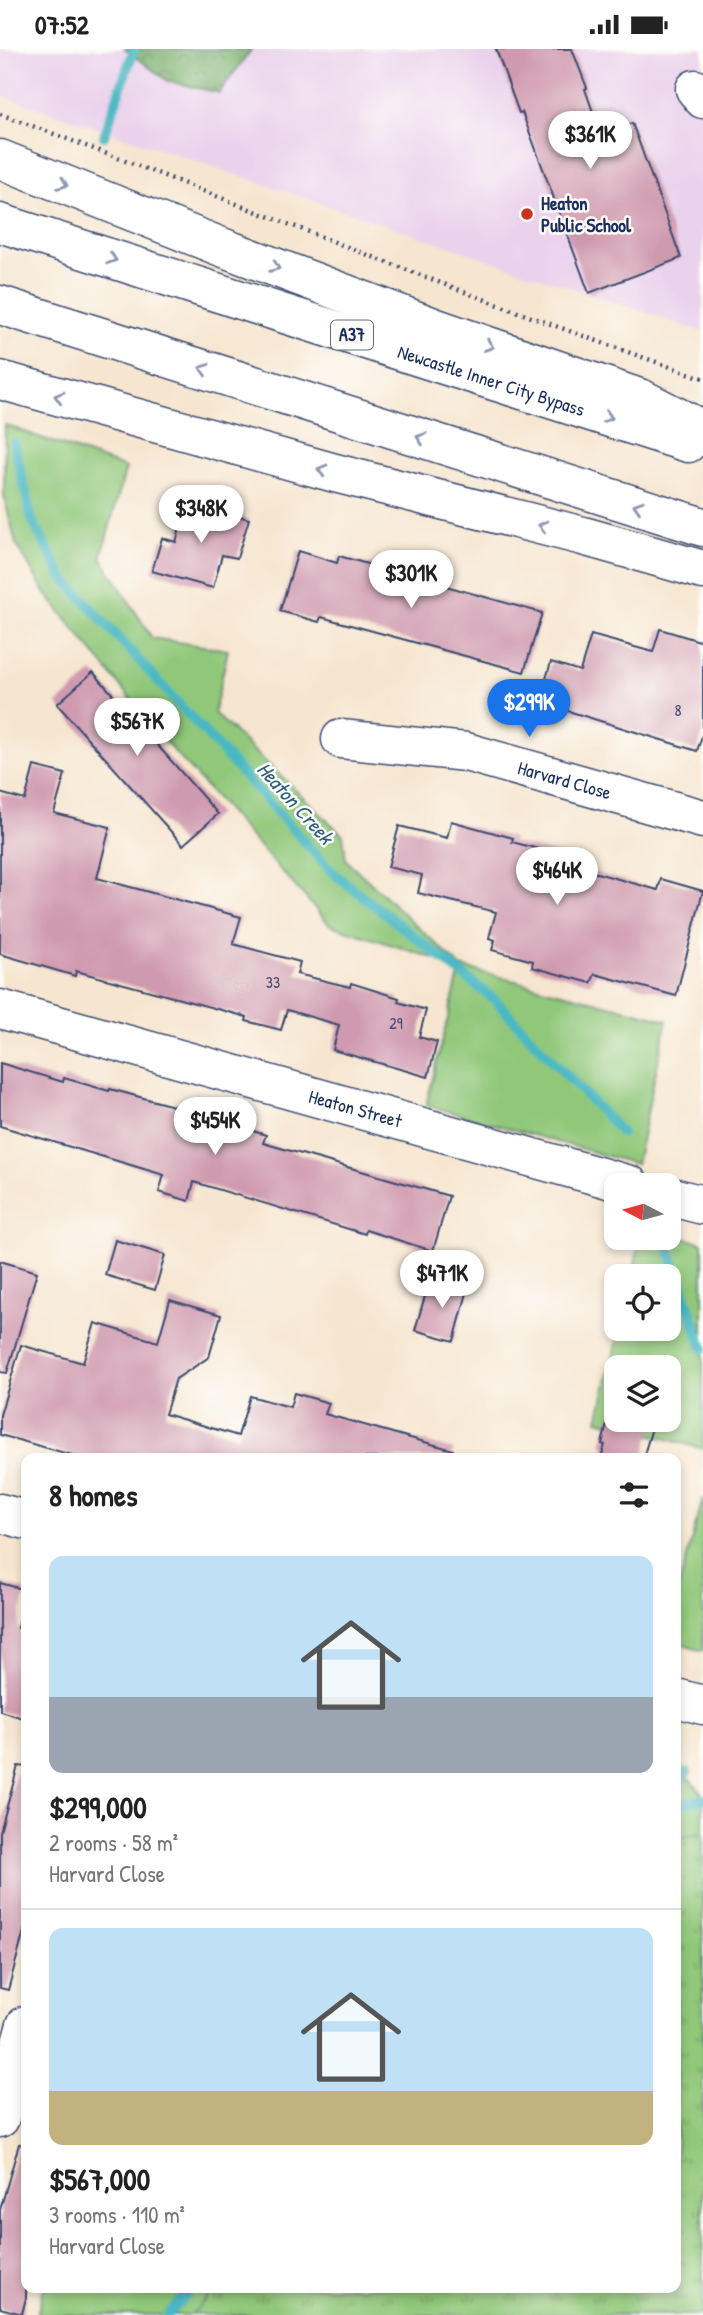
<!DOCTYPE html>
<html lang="en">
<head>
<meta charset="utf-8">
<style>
	:root { --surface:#fff; --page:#f6f6f6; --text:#222; --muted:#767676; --line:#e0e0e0; --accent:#1a73e8 }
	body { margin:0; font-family:"Patrick Hand",sans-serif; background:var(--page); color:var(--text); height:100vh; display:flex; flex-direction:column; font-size:26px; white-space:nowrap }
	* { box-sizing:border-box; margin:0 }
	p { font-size:23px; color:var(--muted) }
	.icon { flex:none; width:38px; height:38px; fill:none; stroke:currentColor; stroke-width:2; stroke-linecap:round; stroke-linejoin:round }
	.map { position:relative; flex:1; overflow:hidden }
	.details { position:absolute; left:21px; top:1404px; width:660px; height:840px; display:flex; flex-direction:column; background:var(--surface); border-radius:14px; box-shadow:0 4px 10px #0003 }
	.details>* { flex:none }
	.needle { width:46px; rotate:276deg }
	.tools { position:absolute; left:604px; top:1124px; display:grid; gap:14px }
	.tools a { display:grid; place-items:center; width:77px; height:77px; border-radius:14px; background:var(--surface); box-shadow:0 4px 10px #0003; font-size:35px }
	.price { position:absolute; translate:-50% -60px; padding:0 16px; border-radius:24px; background:#fff; color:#222; font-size:23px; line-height:46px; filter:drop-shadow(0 2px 4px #0008) }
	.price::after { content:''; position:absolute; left:50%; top:42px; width:21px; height:16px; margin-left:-10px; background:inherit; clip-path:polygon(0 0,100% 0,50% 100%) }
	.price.active { background:var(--accent); color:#fff }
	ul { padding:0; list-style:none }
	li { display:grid; align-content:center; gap:14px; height:371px; padding:0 28px }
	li+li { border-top:2px solid var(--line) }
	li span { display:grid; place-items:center; height:217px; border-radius:14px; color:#555 }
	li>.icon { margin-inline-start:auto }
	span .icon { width:126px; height:126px; fill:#fffc; stroke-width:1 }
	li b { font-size:30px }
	h2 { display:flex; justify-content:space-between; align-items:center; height:84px; padding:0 28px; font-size:30px }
	.status { display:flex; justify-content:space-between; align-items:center; height:49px; padding:0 35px; background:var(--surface); direction:ltr }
	.status svg { height:19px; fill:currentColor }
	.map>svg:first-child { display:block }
	.built { fill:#ead1ec }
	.grass { fill:#90c779; stroke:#567b6c; stroke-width:2; fill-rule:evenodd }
	.forest { fill:url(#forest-crowns); stroke:#486e64; stroke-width:2 }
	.park { fill:url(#park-tufts); stroke:#567b6c; stroke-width:2 }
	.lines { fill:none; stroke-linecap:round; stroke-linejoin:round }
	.stream { stroke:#4ab8c3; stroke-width:10 }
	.building { fill:#cf9aaf }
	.minor-casing { stroke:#3c4a6f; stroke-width:41 }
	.major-casing { stroke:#3c4a6f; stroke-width:41 }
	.highway-casing { stroke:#3c4a6f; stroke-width:41 }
	.path { stroke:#3c4a6f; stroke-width:4.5; stroke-dasharray:2 5; stroke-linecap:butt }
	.minor { stroke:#fff; stroke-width:38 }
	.major { stroke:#fff; stroke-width:38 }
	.highway { stroke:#fff; stroke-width:38 }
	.oneway { stroke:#8d97ae }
	.poi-dot { fill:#c8321e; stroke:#fdfcf7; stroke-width:2.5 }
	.labels { text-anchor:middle; stroke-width:5; stroke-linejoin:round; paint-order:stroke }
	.number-label { font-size:16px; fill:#484a72 }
	.shield { fill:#fdfcf7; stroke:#5f6c8c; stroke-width:2 }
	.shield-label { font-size:18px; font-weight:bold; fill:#1b2f5e }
	.poi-label { font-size:19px; font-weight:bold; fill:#1b2f5e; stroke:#fdfcf7; text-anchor:start }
	.street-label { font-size:19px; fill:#1b2f5e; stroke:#fdfcf7 }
	.water-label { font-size:21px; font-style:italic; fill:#2b5f81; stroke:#fdfcf7 }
</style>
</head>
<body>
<div class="status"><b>07:52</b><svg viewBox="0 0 49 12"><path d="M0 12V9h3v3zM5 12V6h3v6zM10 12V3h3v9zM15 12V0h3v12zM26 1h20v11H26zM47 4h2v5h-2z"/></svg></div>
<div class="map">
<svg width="703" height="2266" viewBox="0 0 703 2266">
	<defs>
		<pattern id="forest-crowns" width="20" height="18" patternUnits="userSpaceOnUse" patternTransform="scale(1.75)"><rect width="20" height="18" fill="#74ac69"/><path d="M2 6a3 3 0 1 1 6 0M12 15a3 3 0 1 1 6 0" fill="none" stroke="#5e8c5a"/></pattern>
		<pattern id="park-tufts" width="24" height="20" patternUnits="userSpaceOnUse" patternTransform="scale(1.75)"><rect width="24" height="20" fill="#90c779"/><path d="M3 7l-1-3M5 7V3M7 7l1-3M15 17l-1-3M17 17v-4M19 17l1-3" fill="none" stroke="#75a266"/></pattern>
	</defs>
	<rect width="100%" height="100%" fill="#fdfcf7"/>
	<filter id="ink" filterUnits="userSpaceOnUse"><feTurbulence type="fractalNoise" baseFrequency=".0143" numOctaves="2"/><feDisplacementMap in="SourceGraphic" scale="14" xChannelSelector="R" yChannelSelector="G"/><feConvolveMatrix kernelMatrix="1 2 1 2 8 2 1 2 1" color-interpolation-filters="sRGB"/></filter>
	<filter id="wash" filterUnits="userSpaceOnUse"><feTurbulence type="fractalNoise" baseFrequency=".00686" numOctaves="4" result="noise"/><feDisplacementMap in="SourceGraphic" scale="28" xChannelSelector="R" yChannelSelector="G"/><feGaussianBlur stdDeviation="1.57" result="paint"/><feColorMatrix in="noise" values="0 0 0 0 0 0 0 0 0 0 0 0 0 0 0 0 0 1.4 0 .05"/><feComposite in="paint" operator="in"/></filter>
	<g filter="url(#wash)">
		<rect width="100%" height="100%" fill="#f6e5cf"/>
		<path class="built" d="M0,0H703V283L0,46Z"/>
		<g class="grass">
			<path d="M5,376L126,419L101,508L152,589L228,601L214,664L343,786L346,811L461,918L667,971L636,1115L426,1056L461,918L330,876L163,690L46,545L16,495L4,446Z"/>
			<path d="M669,1185L703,1194V1400L598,1371L620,1279H668V1227H632L641,1188H668ZM616,1318H668V1370H616Z"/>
			<path d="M703,1449V1602L676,1594V1548Z"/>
			<path d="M676,1713L703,1746V2266H37L44,2238H676Z"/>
		</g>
		<path class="forest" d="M125,0H252L219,44L168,32Z"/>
		<path class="park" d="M703,1784V2266H191L217,2238H676V1789Z"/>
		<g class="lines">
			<g class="stream">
				<path d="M104,87L134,0"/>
				<path d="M14,394L32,471L62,527L332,823L494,950L622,1084"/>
				<path d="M668,1197L703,1299"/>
				<path d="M676,1736L687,1723"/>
				<path d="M676,1756L703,1750"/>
				<path d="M168,2266L192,2238"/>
			</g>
		</g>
		<g id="blocks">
			<g class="building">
				<path d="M496,0H572L587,39L585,40L601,86L632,74L681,209L589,244L522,63L519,64Z"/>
				<path d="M188,453L249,470L237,509L222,506L213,539L152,522L162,489L176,493Z"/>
				<path d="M298,502L337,514L339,507L542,564L524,623L321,568L319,573L280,562Z"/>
				<path d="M660,580L703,593V684L697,702L539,653L551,613L580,622L591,586L653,603Z"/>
				<path d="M93,623L218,765L183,796L57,655Z"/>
				<path d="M34,717L65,725L54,764L110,778L97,829L241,868L233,895L300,913L297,925L350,938L351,934L399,949L398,953L426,961L419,988L437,993L428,1028L333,1001L339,976L287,961L281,981L246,972L247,968L76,922L75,927L0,905V744L25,751Z"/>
				<path d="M451,772L513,789L512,793L577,810L575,818L658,841L661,830L703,842L676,947L595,925L591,934L532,918L533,912L492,901L495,891L489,889L496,863L418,844L422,826L388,818L399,777L447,789Z"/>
				<path d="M0,1014L63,1033L64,1029L109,1042L110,1040L214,1068L213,1070L266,1086L263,1094L449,1147L433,1202L366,1181L365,1185L194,1133L189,1152L159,1143L164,1126L0,1077Z"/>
				<path d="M115,1191L165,1206L155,1241L105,1226Z"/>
				<path d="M0,1212L37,1223L7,1324L0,1323Z"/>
				<path d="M430,1230L468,1240L454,1292L415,1281Z"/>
				<path d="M170,1251L221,1266L209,1308L176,1330L165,1365L238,1387L250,1347L290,1358L294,1344L329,1354L325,1365L453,1401L452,1409H83L0,1386V1366L21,1296L83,1314L95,1274L158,1293Z"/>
				<path d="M609,1367L652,1379L643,1409H601L605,1396L602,1395Z"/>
				<path d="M0,1534L26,1541L18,1579L26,1580V1670L0,1662Z"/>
				<path d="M18,1717L26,1718V1875L8,1941L0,1939V1783Z"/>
				<path d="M19,2095L26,2096V2249L22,2265L0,2259V2161Z"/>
			</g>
		</g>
	</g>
	<g filter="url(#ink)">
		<use href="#blocks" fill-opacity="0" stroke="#3c4a6f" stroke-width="2"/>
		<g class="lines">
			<g class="minor-casing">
				<g id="minor">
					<path d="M695,40L703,50"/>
					<path id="s1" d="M341,690L466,703L703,770"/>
					<path id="s2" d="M0,960L630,1136"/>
					<path d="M668,1147L703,1156"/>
					<path d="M0,2069L26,1976"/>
				</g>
			</g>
			<g class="major-casing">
				<g id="major">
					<path d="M0,1464L26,1471"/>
					<path d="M676,1649L703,1656"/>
				</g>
			</g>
			<g class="highway-casing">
				<g id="highway">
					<path d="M0,110L219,197L439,280L642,350L703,381"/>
					<path id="s3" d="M0,174L688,394"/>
					<path d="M0,256L703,478"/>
					<path d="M0,331L335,424L583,487L703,521"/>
				</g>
			</g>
			<path class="path" d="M0,65C235,151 466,249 703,329"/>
			<use href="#minor" class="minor"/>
			<use href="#major" class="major"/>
			<use href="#highway" class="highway"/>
		</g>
		<defs><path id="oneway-chevron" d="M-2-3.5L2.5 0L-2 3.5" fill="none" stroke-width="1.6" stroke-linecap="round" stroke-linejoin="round" transform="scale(1.75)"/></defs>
		<g class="oneway">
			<use href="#oneway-chevron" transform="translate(63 135) rotate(21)"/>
			<use href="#oneway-chevron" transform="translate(112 210) rotate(18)"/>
			<use href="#oneway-chevron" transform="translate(275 218) rotate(21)"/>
			<use href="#oneway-chevron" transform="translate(489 297) rotate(19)"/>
			<use href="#oneway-chevron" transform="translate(204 320) rotate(-162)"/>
			<use href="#oneway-chevron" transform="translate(59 348) rotate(-164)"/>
			<use href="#oneway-chevron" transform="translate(608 368) rotate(18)"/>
			<use href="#oneway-chevron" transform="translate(421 389) rotate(-162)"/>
			<use href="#oneway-chevron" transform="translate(322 421) rotate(-165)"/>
			<use href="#oneway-chevron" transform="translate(638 457) rotate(-162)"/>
			<use href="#oneway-chevron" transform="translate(543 477) rotate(-166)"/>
		</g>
	</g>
	<circle class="poi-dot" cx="527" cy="165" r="7"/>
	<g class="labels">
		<g class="number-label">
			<text x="678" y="667">8</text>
			<text x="273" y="939">33</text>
			<text x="396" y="980">29</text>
		</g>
		<rect class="shield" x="331" y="271.5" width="42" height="29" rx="5"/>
		<g class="shield-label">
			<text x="352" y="292">A37</text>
		</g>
		<g class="poi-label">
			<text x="541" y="161">Heaton<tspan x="541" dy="22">Public School</tspan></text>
		</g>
		<g class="street-label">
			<text dy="7" stroke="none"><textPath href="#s3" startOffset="516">Newcastle Inner City Bypass</textPath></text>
			<text dy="7" stroke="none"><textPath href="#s1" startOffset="228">Harvard Close</textPath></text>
			<text dy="7" stroke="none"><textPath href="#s2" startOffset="369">Heaton Street</textPath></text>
		</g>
		<g class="water-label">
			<text transform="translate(295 754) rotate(48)" y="7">Heaton Creek</text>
		</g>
	</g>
</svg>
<div class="tools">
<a><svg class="needle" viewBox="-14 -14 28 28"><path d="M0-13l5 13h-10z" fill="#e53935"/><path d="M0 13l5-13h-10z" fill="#767676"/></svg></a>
<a><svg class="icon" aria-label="locate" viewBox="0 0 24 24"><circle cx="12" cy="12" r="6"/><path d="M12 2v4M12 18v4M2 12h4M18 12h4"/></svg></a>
<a><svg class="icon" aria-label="layers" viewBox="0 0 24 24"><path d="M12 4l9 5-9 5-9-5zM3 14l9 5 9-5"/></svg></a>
</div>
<b class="price" style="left:590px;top:122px">$361K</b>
<b class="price" style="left:201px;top:496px">$348K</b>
<b class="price" style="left:411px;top:561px">$301K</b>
<b class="price active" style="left:529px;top:690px">$299K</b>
<b class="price" style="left:137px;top:709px">$567K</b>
<b class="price" style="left:557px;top:858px">$464K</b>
<b class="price" style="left:215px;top:1108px">$454K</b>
<b class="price" style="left:442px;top:1261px">$471K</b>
<section class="details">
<h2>8 homes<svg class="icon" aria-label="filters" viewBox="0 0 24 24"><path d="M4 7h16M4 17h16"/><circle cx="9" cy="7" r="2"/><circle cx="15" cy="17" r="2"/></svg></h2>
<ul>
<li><span style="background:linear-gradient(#bfe0f5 65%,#9aa5b1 0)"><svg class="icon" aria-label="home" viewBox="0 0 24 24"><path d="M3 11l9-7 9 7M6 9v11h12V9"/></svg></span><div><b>$299,000</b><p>2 rooms · 58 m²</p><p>Harvard Close</p></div></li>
<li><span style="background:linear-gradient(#bfe0f5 75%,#c2b280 0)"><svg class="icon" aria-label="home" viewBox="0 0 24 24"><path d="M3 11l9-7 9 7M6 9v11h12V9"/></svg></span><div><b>$567,000</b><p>3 rooms · 110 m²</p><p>Harvard Close</p></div></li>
</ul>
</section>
</div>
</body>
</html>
